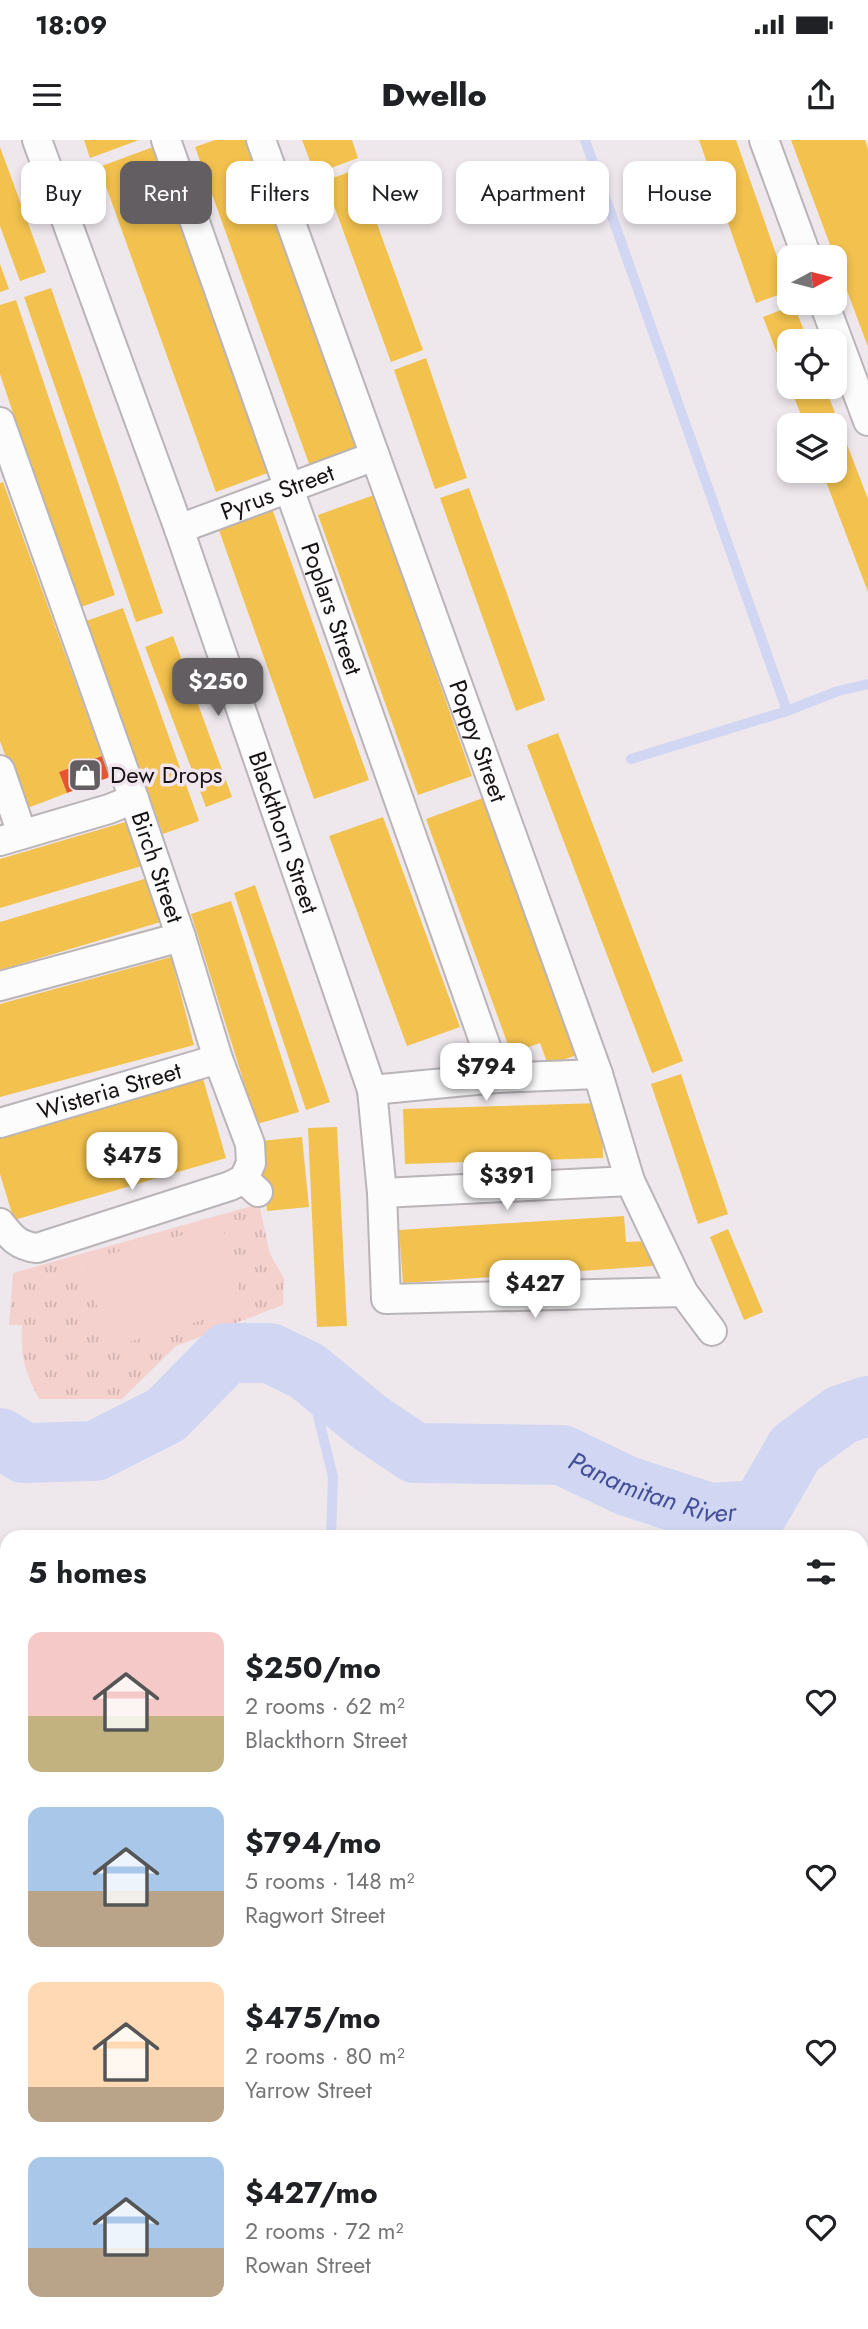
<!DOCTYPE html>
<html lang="en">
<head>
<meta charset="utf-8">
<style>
	:root { --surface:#fff; --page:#f6f6f6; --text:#202124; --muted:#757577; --accent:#625e61 }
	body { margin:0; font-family:Jost,sans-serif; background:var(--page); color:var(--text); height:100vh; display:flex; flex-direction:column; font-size:26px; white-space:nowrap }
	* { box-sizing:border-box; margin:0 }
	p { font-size:23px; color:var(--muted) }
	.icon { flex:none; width:38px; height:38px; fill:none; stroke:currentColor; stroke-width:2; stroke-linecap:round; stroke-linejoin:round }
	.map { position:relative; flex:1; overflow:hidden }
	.side { position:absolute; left:0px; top:1390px; width:868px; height:800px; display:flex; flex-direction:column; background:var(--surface); border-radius:21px 21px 0 0; box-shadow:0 4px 10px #0003 }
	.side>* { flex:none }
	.hud { position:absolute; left:21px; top:21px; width:826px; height:63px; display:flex; gap:14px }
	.needle { width:46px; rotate:83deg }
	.controls { position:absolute; left:777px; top:105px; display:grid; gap:14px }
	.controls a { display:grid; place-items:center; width:70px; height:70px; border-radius:14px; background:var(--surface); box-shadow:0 4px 10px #0003; font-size:35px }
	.price { position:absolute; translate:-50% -60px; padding:0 16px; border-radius:14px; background:#fff; color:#222; font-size:23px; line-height:46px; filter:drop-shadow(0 2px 4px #0008) }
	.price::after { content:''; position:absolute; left:50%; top:42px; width:21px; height:16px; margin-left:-10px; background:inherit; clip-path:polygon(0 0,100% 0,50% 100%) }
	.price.current { background:var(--accent); color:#fff }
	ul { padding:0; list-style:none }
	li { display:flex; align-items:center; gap:21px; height:175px; padding:0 28px }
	li span { display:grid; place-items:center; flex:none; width:196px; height:140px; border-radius:14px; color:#555 }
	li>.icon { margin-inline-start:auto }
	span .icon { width:84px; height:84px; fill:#fffc; stroke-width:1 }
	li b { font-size:30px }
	h2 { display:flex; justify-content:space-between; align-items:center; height:84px; padding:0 28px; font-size:30px }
	.pill { padding:0 24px; border-radius:14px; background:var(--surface); box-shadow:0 4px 10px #0003; font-size:24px; line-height:63px }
	.pill.current { background:var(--accent); color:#fff }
	.status { display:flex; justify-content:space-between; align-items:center; height:49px; padding:0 35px; background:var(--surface); direction:ltr }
	.status svg { height:19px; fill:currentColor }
	header { display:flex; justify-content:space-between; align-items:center; height:91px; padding:0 28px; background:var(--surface); font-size:32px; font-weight:800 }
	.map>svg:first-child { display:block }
	.grass { fill:url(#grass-tufts) }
	.green { fill:#f5d1ce }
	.homes { fill:#f2c14e }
	.shops { fill:#e4572e }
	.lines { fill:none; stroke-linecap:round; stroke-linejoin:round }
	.stream { stroke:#d1d6f2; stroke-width:10 }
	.river { stroke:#d1d6f2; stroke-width:60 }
	.minor-casing { stroke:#b9b4b8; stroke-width:32 }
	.minor { stroke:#fcfcfc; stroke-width:28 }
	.labels { text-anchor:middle; stroke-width:7; stroke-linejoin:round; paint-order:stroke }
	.street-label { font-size:24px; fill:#171316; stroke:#f1e5ee }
	.poi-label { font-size:24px; fill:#171316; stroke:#f1e5ee; text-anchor:start }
	.water-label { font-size:26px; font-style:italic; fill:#444f99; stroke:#f1e5ee }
</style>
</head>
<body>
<div class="status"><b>18:09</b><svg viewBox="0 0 49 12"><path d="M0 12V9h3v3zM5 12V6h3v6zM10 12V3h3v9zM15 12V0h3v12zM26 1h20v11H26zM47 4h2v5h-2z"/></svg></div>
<header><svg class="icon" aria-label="menu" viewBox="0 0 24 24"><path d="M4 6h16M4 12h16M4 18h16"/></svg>Dwello<svg class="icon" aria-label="share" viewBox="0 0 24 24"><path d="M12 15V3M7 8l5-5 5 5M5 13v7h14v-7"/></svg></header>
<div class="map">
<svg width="868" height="2189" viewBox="0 0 868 2189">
	<defs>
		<pattern id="grass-tufts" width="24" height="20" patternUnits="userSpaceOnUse" patternTransform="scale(1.75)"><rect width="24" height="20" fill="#f5d1ce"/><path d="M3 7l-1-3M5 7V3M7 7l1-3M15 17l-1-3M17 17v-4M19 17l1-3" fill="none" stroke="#d1b3b0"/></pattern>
	</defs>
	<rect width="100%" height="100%" fill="#eee8ed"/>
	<path class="grass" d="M259,1064L270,1114L284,1138L283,1165L176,1206L122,1259H39C24,1229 21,1219 22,1185H9L13,1133Z"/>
	<path class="green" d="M222,1085L243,1168L108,1208L85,1120Z"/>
	<g class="homes">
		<path d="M84,0H139L90,18Z"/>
		<path d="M215,0H254L367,312L312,332L195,7Z"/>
		<path d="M302,0H352L358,18L315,34Z"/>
		<path d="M699,0H736L789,151L756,163Z"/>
		<path d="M791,0H865L868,9V207Z"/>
		<path d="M0,7L46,132L20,141L0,86Z"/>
		<path d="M153,7L270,332L216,352L99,27Z"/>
		<path d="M357,29L423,210L391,222L325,41Z"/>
		<path d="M0,124L9,149L0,152Z"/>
		<path d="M51,148L163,473L136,482L24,157Z"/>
		<path d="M16,160L115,455L78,468L0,234V165Z"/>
		<path d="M794,165L808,201H789V244L763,177Z"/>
		<path d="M426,218L467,338L435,349L394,230Z"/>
		<path d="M790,247H825L868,359V452L822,331H835V285H805Z"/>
		<path d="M3,342L102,616L59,632L67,653L25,669L0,601V343Z"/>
		<path d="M469,348L545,560L516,571L440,358Z"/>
		<path d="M374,355L472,636L418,655L318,375Z"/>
		<path d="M269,360L369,640L314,659L215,379Z"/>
		<path d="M123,468L199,681L163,694L86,481Z"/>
		<path d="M173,496L232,657L206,667L145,507Z"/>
		<path d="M558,593L683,921L652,933L527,605Z"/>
		<path d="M483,658L577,915L548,925L540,903L511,913L426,679Z"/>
		<path d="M383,677L460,887L407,906L329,696Z"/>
		<path d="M132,680L145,725L0,768V719Z"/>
		<path d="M151,737L164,781L0,830V782Z"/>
		<path d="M255,745L330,962L306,970L234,753Z"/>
		<path d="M231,761L299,972L257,984L191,774Z"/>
		<path d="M171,817L194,905L0,957V864Z"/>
		<path d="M201,932L226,1018L14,1080L0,1034V991Z"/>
		<path d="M681,934L728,1074L698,1084L651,944Z"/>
		<path d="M602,963L603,1018L405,1024L403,969Z"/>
		<path d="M337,987L347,1186L317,1187L308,988Z"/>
		<path d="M302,997L309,1067L267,1071L260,1001Z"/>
		<path d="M624,1076L626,1102L652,1101L654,1126L403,1143L399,1090Z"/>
		<path d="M728,1089L763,1172L744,1180L710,1097Z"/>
	</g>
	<path class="shops" d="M102,616L110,637L67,653L59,632Z"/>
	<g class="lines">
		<g class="stream">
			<path d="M585,0L787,571"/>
			<path d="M631,619L787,571L838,551L868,544"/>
			<path d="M307,1231L333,1337L331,1396"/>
			<path d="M222,2189L224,2182"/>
		</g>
		<path class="river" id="s1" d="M0,1298L24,1313L95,1311L166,1275L227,1213H270L307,1231L369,1282L415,1313L562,1315L627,1346L710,1373L760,1370L795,1309L841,1275L868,1266"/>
		<g class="minor-casing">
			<g id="minor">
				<path id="s2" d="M37,0L179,389L372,950L382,1053L386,1159L683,1152"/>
				<path id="s3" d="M166,0L497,938"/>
				<path id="s4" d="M261,0L598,934L630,1041L683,1152L712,1191"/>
				<path d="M764,0L807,117"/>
				<path d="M824,163L868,281"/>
				<path id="s5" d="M0,282L134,659L181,797L218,919L250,1004L251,1023L244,1039L258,1052"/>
				<path id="s6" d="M179,389L375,316"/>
				<path d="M0,630L22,694"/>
				<path d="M0,701L109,669L134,659"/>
				<path d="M0,846L181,797"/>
				<path d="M372,950L497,938L598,934"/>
				<path id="s7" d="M0,983L218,919"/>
				<path d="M382,1053L630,1041"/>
				<path d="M0,1083C11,1097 18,1106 37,1108L230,1046L244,1039"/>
			</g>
		</g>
		<use href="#minor" class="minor"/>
	</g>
	<defs>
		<g id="shop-square" transform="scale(1.75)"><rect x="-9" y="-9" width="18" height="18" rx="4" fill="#625e61" stroke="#f1e5ee"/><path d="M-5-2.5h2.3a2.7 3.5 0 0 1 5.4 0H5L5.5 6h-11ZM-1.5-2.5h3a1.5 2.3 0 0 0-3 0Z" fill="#fff"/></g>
	</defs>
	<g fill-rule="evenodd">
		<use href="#shop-square" x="85" y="635"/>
	</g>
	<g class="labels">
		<g class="street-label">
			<text dy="8" stroke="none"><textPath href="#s6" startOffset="105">Pyrus Street</textPath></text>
			<text dy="8" stroke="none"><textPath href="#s3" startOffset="497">Poplars Street</textPath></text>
			<text dy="8" stroke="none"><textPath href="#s4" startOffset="639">Poppy Street</textPath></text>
			<text dy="8" stroke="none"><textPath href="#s2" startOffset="735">Blackthorn Street</textPath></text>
			<text dy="8" stroke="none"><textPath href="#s5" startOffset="472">Birch Street</textPath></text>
			<text dy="8" stroke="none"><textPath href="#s7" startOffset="114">Wisteria Street</textPath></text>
		</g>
		<g class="poi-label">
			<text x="110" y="643">Dew Drops</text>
		</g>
		<g class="water-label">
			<text dy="9" stroke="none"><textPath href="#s1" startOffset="730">Panamitan River</textPath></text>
		</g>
	</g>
</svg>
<div class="controls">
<a><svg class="needle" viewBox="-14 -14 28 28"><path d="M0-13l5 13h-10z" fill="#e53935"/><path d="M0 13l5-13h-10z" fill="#757577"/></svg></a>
<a><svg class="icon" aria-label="locate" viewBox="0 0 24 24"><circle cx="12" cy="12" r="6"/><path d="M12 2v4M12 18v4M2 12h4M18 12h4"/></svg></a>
<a><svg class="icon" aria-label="layers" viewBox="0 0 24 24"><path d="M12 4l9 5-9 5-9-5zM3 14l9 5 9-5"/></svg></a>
</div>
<b class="price current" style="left:218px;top:578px">$250</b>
<b class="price" style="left:486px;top:963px">$794</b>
<b class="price" style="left:132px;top:1052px">$475</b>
<b class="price" style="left:507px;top:1072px">$391</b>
<b class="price" style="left:535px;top:1180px">$427</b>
<div class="hud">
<a class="pill">Buy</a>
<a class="pill current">Rent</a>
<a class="pill">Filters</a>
<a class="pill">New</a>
<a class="pill">Apartment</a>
<a class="pill">House</a>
</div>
<section class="side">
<h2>5 homes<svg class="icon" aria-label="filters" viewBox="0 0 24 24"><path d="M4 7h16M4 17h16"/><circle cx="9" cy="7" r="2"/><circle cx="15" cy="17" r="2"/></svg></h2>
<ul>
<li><span style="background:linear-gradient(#f6c9c9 60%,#c2b280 0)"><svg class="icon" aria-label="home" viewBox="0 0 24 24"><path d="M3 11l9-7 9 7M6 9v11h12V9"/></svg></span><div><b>$250/mo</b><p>2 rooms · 62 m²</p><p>Blackthorn Street</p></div><svg class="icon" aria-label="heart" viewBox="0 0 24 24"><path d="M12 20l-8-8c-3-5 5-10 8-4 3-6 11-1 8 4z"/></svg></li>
<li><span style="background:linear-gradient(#a9c7e8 60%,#b9a48a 0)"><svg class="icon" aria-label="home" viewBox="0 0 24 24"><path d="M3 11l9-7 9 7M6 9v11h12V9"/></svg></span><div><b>$794/mo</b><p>5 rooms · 148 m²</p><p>Ragwort Street</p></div><svg class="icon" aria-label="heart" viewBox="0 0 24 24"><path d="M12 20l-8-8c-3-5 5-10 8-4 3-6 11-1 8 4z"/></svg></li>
<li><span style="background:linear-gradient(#ffd9b3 75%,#b9a48a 0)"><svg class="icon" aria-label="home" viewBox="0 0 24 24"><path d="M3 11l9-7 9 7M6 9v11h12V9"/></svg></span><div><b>$475/mo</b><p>2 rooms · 80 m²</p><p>Yarrow Street</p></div><svg class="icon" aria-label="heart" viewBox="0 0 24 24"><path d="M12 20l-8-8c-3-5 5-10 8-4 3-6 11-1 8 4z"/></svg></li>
<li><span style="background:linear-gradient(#a9c7e8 65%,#b9a48a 0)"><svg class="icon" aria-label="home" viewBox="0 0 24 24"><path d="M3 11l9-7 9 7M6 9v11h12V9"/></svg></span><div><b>$427/mo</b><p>2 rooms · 72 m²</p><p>Rowan Street</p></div><svg class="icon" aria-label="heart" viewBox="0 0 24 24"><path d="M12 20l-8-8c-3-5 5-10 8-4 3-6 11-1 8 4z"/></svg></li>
</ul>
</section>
</div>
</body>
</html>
